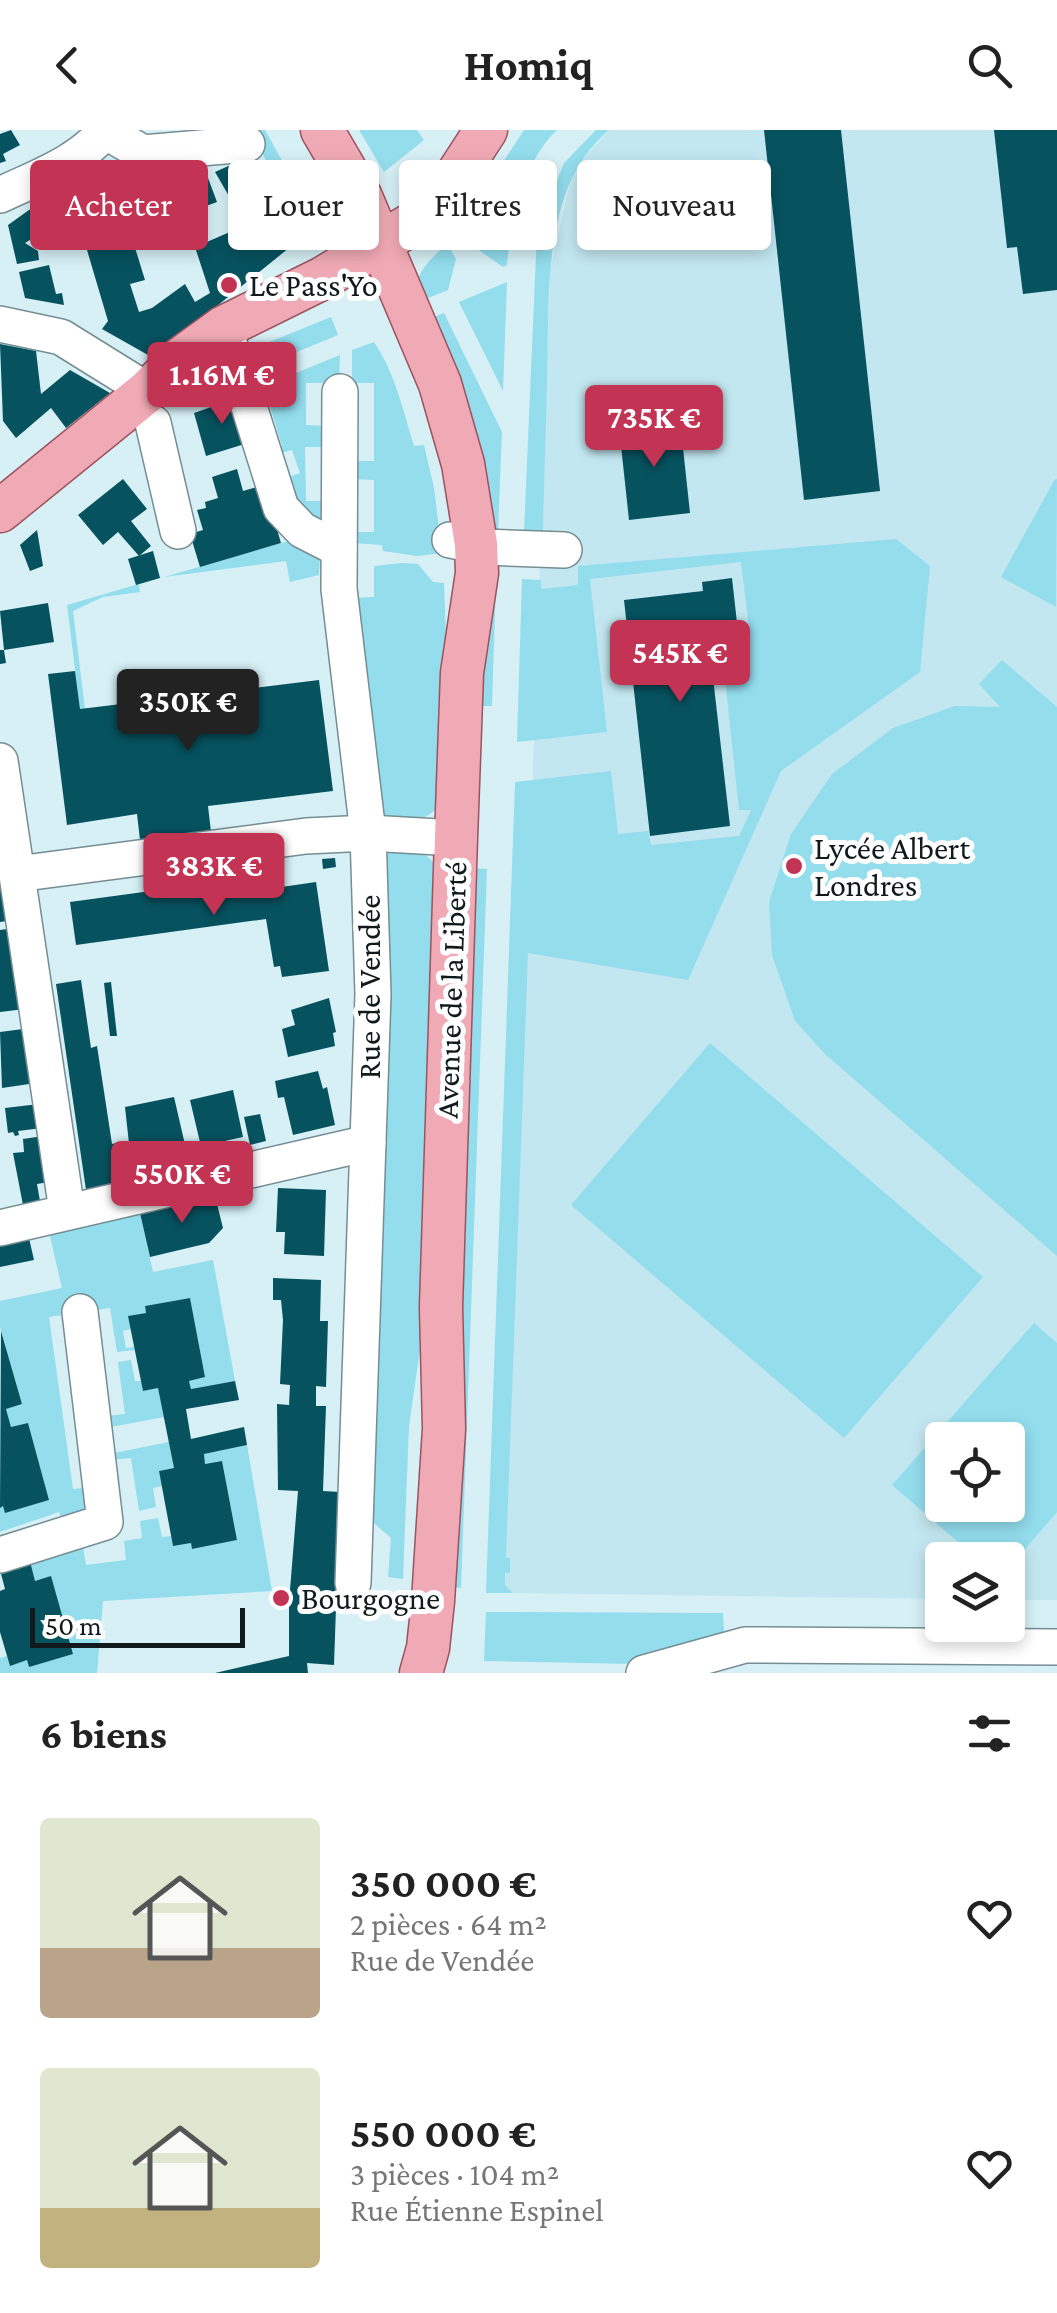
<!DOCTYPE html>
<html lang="fr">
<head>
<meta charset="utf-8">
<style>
	:root { --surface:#fff; --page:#f6f6f6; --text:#222; --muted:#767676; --accent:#c33354 }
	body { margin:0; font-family:"Crimson Pro",serif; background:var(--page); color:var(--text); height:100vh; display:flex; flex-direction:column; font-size:38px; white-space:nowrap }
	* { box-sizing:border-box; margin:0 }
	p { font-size:32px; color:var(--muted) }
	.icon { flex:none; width:55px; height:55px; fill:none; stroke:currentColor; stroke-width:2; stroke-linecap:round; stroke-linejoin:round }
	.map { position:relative; height:1543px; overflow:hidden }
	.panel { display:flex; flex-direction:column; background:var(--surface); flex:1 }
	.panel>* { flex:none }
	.banner { position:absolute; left:30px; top:30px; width:998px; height:90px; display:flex; gap:20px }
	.buttons { position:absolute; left:925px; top:1292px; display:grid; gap:20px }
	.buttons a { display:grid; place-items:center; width:100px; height:100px; border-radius:10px; background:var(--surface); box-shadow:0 5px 15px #0003; font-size:50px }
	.scale { position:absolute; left:30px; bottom:25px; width:215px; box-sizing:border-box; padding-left:10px; border:5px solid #10191b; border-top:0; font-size:28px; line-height:35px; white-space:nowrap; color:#10191b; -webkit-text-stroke:8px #fff; paint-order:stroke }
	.price { position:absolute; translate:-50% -85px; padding:0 22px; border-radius:10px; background:var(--accent); color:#fff; font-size:32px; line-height:65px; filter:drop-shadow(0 2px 5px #0008) }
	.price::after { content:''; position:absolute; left:50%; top:60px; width:30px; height:22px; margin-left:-15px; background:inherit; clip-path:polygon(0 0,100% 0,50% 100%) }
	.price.selected { background:#222; color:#fff }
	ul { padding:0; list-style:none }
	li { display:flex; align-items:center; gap:30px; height:250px; padding:0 40px }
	li span { display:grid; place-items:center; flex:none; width:280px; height:200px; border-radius:10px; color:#555 }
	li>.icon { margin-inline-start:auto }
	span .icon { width:120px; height:120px; fill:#fffc; stroke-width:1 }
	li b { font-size:42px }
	h2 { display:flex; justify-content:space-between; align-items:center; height:120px; padding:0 40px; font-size:42px }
	.tag { padding:0 35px; border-radius:10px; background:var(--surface); box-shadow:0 5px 15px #0003; font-size:35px; line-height:90px }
	.tag.selected { background:var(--accent); color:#fff }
	header { display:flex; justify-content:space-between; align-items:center; height:130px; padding:0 40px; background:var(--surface); font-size:45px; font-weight:700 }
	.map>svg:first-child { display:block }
	.built { fill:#c3e7f0; fill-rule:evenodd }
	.green { fill:#93dded; fill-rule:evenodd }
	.building { fill:#06525f; fill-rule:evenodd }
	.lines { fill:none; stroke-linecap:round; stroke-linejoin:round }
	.minor-casing { stroke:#758d93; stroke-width:38 }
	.major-casing { stroke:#9b535f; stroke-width:45 }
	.minor { stroke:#fff; stroke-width:35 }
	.major { stroke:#f0aab5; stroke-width:42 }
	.poi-dot { fill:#c33354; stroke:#fff; stroke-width:4 }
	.labels { text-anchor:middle; stroke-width:10; stroke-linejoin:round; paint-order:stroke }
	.poi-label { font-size:32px; fill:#10191b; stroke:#fff; text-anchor:start }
	.street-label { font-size:32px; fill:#10191b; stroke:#fff }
</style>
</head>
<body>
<header><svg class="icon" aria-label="back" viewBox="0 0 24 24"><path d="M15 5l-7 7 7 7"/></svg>Homiq<svg class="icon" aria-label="search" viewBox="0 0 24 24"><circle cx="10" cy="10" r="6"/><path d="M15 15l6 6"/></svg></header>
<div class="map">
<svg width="1057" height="1543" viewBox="0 0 1057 1543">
	<rect width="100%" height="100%" fill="#d6f0f6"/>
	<path class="built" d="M609,0H1057V1470H1008V1430H942V1469L513,1463L505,1455L550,142L569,57L582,30ZM942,1310H1008V1375H942Z"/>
	<g class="green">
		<path d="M252,0H265L316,92L314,99L310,101L266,31Z"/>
		<path d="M359,0H417L424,10L384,42Z"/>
		<path d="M524,0H557C523,31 511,92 507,135L503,137L480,121L470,98L463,93Z"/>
		<path d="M596,0H609C540,58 550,166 547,247C546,299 544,351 543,402H524L537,102L564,33Z"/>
		<path d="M447,113L456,129L448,160L416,173C412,145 428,132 447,113Z"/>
		<path d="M507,152L503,261L459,172Z"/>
		<path d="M444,183L502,302L498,401H489L424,191Z"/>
		<path d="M331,187L338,205L287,226L246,232L247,221Z"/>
		<path d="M374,212C395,243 403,280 414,316L424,315L434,358L442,423L417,426L383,421L382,415L353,413V402H374V350L353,349L352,331H374V253H352V220Z"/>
		<path d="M340,225L339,253H306V295L328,296V317H305L306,371H328V401L295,380L282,349L300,343L292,320L281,323L274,320L282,316L264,256L255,258L253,252L291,245Z"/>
		<path d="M1055,349H1057L1056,477L1001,447Z"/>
		<path d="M299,408L320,421L319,445L290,452L286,431L164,447Z"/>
		<path d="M896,409L930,436L920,542L781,641L688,850L528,823L506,1428H510V1443H505V1455L513,1463H486L515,652L611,641L618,704L648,701L651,715L739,706L751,680H739L721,511L750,507L741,432L590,449L607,602L517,612L522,449L541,450V459L578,455V436Z"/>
		<path d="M402,433L418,434L433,452L444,453L447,536L439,675C426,693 400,697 382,684L352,468L374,467V436Z"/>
		<path d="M496,450L492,576H476Z"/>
		<path d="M139,454L140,462L103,467L73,481L85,579H80L67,475Z"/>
		<path d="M1002,530L1057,577V1126L825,924L795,891L772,825L769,772L791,704L832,644L893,598L955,576L1000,577L979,554Z"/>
		<path d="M395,719L423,722L438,737L425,1184L409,1296L403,1449L388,1447L391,1408L368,1388L383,733L388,723Z"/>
		<path d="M469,738L487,739L461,1458L443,1456Z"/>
		<path d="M710,913L983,1147L844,1308L571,1075Z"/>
		<path d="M140,1083L153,1142L213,1130L235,1251L191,1259L189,1251L205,1247L190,1168L145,1176L146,1183L129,1186L131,1199L123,1201L126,1218L134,1217L135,1220L117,1222L110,1178L49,1187L73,1359L92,1357L94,1376L64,1395L59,1382L0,1402V1378L3,1376L6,1382L49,1370L28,1293L11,1297L6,1279L22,1274L0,1197V1171L62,1158L49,1102Z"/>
		<path d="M1034,1193L1057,1213V1382L1008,1439V1430H979L892,1355ZM1008,1310V1375H942V1310Z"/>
		<path d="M131,1230L135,1251H141L143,1261L158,1258L164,1287L111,1297L106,1286L125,1284L118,1232Z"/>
		<path d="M169,1312L174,1338L159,1341L162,1356L153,1358L156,1377L139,1381L131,1328L112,1330L114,1323Z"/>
		<path d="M247,1315L272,1461L103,1471L97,1543H0V1528L7,1526L10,1535L27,1530L29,1536L73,1524L51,1447L35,1451L30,1431L83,1417L86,1435L126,1430L124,1411L142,1408L140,1391L158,1388L162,1407L171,1406L173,1416L191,1413L193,1419L237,1410L222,1331L205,1334L204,1324Z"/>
		<path d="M486,1482L723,1483L724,1502L682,1524L635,1534L484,1531Z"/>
	</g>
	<g class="building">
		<path d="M11,0L20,15L3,24L6,31L0,33V4Z"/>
		<path d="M764,0H841L880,361L804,370Z"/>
		<path d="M994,0H1057V160L1023,164L1017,117L1007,118Z"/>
		<path d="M266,31L310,101L160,222L148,225L102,199L108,191L87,120L105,114L104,111L96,114L83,77L25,113L38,121L39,130L17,134L8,95L43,70L77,53L89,73L93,71L81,51L122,39L140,105L132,108L145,150L130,154L139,182L152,178L185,154L195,172L210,163L195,117L230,102L234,111L267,84L271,92L280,85L270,67L259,72L254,64L233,73L215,42L235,33L238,38ZM106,58L122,110L120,111L99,61Z"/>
		<path d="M166,33L173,54L157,59L153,47L142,50L139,35Z"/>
		<path d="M208,48L217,72L198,79L188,55Z"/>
		<path d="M49,135L56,164L62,163L64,175L25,168L19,142Z"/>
		<path d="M0,214L36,221L41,264L70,240L110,263L66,298L51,278L16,308L3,291Z"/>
		<path d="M237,268L251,312L206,326L194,283Z"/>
		<path d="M680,290L690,383L629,390L619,297Z"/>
		<path d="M237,339L243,361L264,355L281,413L200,437L190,404L203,400L197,380L206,378L205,372L218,368L212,347Z"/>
		<path d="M123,349L147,379L131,391L151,416L139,426L118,402L103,415L78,385Z"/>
		<path d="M37,400L43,436L30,441L20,415Z"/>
		<path d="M153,421L160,448L136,455L128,429Z"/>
		<path d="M732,448L738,502L708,504L730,696L650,706L624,470L703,461L702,452Z"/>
		<path d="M48,473L54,512L4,520L6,533L0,534V520H4L0,481Z"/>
		<path d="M75,541L80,579L319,550L333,661L208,676L211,702L140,710L137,684L67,695L48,544Z"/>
		<path d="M335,728L336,737L323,739L322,729Z"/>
		<path d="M0,746L7,791L0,792Z"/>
		<path d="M239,749L241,763L316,752L329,841L282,847L280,836L274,837L266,789L76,815L70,772Z"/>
		<path d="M14,798L25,879L0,882V800Z"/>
		<path d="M81,850L91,918L97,916L112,1014L116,1013L122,1052L86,1060L56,854Z"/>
		<path d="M111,852L117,906H110L104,853Z"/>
		<path d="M329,868L336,902L333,903L335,916L288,927L282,899L295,895L291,880Z"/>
		<path d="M23,899L36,953L2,958L0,902Z"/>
		<path d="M318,941L323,959L327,957L335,995L293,1005L284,967L278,968L275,951Z"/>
		<path d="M233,960L243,1007L220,1012L222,1020L203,1025L190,970Z"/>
		<path d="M174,967L186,1019L147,1028L149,1037L132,1041L125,977Z"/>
		<path d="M39,974L42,998L18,1001L19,1005L15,1006L13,1002L8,1003L5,978Z"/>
		<path d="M260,984L266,1011L250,1015L244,987Z"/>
		<path d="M43,1006L49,1052L37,1054L40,1071L23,1075L13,1023L24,1022L23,1009Z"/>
		<path d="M278,1058L326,1060L324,1126L284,1124L285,1102H276Z"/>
		<path d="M215,1066L223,1098L209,1113L150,1127L140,1083Z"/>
		<path d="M29,1108L34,1130L0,1137V1114Z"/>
		<path d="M273,1148L321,1150L320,1191H328L326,1257L316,1256V1276H326L323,1361L340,1362L334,1535L307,1533L308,1543H215L289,1526V1476H274L272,1461L290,1460L298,1361L278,1360L277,1274L289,1275L290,1255L280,1254L283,1190L281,1170H273Z"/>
		<path d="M190,1168L205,1247L189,1251L191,1259L235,1251L239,1270L186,1279L191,1309L244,1297L247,1315L204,1324L205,1334L222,1331L237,1410L192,1419L191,1413L173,1416L159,1341L174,1338L158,1258L143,1261L128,1186L146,1183L145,1176Z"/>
		<path d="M1,1201L22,1274L6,1279L11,1297L28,1293L49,1370L5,1383L3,1376L0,1378Z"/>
		<path d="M30,1431L35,1451L51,1446L73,1524L29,1537L27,1530L10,1536L0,1502V1461L5,1459L0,1440Z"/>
	</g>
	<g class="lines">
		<g class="minor-casing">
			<g id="minor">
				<path d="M105,1L143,23L247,14"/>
				<path d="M0,65C38,47 79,33 106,0"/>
				<path d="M0,194L61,207L148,261"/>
				<path d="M224,197L281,378L302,400L339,419"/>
				<path d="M340,262L339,459L368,703L373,864L353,1453"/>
				<path d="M153,293L178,401"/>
				<path d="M450,410L483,417L564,420"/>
				<path d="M0,631L67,1081"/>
				<path d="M17,744L306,706L368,703L456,708"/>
				<path d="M0,1098L368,1013"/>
				<path d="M0,1425L105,1392L80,1182"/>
				<path d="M644,1543L745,1515L1057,1517"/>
			</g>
		</g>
		<g class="major-casing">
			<g id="major">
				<path d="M322,0L360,65L440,254L463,334L476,414L477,443L462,543L456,708L441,1177L444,1299L433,1471L428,1518L421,1543"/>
				<path d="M0,381L148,261L180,229L224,197L323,148L425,86L445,63L486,0"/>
			</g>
		</g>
		<use href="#minor" class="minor"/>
		<use href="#major" class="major"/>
	</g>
	<g class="poi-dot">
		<circle cx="229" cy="155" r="10"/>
		<circle cx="794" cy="736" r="10"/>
		<circle cx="281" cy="1468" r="10"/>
	</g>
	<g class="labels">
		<g class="poi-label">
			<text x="249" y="166">Le Pass'Yo</text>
			<text x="814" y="729">Lycée Albert<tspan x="814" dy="37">Londres</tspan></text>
			<text x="301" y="1479">Bourgogne</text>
		</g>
		<g class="street-label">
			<text transform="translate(369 857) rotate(-90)" y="11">Rue de Vendée</text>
			<text transform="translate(451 860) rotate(-88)" y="11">Avenue de la Liberté</text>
		</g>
	</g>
</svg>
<div class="buttons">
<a><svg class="icon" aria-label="locate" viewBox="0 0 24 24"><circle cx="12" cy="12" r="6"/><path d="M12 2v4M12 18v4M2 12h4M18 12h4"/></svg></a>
<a><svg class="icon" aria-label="layers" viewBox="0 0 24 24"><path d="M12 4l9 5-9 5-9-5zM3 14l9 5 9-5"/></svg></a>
</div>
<div class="scale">50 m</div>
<b class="price" style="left:222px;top:297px">1.16M €</b>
<b class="price" style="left:654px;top:340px">735K €</b>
<b class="price" style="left:680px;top:575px">545K €</b>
<b class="price selected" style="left:188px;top:624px">350K €</b>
<b class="price" style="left:214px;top:788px">383K €</b>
<b class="price" style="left:182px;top:1096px">550K €</b>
<div class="banner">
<a class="tag selected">Acheter</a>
<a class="tag">Louer</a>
<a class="tag">Filtres</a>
<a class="tag">Nouveau</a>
</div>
</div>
<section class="panel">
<h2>6 biens<svg class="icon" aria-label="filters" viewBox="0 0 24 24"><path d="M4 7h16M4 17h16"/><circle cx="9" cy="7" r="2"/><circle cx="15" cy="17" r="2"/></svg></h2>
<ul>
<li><span style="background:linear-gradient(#dfe7d0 65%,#b9a48a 0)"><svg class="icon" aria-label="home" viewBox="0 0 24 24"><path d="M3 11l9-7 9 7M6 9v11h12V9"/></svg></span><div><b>350 000 €</b><p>2 pièces · 64 m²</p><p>Rue de Vendée</p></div><svg class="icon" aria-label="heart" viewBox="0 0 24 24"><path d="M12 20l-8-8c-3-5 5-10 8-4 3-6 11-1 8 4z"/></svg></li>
<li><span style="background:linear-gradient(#dfe7d0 70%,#c2b280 0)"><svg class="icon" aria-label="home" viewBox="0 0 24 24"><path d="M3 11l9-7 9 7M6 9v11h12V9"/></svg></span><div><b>550 000 €</b><p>3 pièces · 104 m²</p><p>Rue Étienne Espinel</p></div><svg class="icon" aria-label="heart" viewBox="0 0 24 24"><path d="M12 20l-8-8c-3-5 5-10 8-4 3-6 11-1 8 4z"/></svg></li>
</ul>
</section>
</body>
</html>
